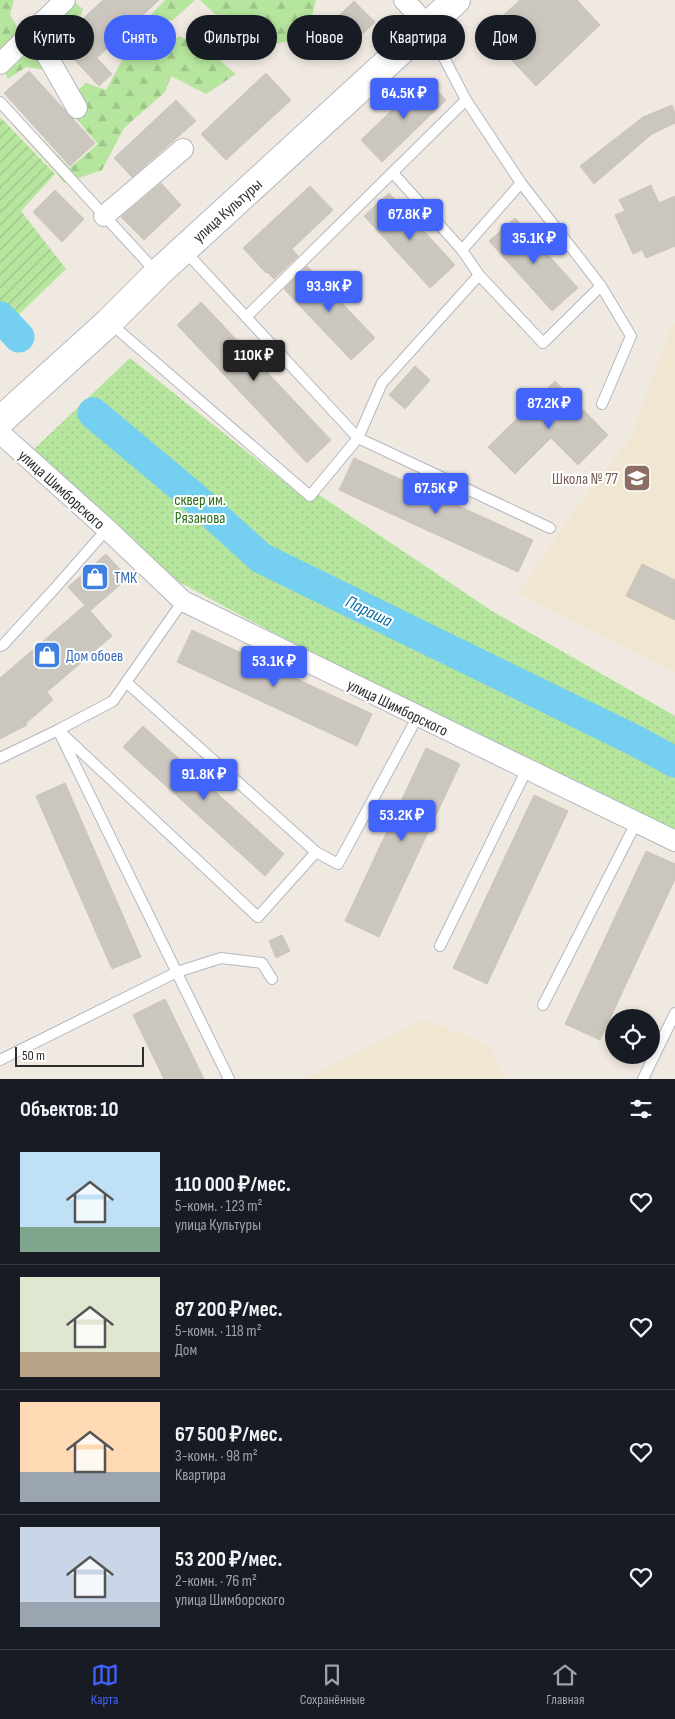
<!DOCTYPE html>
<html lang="ru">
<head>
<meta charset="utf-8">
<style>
	:root { --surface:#171b24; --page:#242831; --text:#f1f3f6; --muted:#9ea1a6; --line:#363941; --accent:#4264fb }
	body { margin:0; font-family:"Sofia Sans Condensed",sans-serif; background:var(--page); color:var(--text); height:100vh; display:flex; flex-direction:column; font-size:19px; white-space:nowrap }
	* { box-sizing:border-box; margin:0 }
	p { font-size:16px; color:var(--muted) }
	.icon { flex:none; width:28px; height:28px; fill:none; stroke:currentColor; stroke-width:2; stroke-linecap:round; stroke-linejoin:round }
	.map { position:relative; height:1079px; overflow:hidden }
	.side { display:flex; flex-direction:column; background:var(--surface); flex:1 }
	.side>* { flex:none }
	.hud { position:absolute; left:15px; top:15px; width:645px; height:45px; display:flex; gap:10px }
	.buttons { position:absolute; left:605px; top:1009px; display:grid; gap:10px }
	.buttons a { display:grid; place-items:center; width:55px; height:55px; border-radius:50%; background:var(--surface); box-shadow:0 2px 8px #0003; font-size:25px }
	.scale { position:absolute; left:15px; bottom:12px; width:129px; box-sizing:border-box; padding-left:5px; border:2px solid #2e2e2e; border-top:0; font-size:14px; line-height:18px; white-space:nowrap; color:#2e2e2e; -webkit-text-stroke:4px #fff; paint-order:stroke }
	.price { position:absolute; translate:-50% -42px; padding:0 11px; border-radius:5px; background:var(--accent); color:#fff; font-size:16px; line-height:32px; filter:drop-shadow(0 1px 2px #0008) }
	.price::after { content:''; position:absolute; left:50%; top:30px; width:15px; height:11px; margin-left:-8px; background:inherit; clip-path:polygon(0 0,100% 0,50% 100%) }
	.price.active { background:#222; color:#fff }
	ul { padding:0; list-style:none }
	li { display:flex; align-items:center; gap:15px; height:125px; padding:0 20px }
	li+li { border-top:1px solid var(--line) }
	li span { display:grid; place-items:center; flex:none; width:140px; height:100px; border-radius:0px; color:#555 }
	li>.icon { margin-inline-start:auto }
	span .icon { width:60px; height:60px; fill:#fffc; stroke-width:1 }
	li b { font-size:21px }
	h2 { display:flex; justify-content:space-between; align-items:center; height:60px; padding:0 20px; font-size:21px }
	.tag { padding:0 18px; border-radius:22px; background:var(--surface); box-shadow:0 2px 8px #0003; font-size:18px; line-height:45px }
	.tag.active { background:var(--accent); color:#fff }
	.dock { display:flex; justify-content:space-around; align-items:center; height:70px; border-top:1px solid var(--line); background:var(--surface); font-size:14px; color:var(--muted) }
	.dock a { display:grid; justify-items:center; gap:2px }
	.dock .active { color:var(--accent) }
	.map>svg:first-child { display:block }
	.education { fill:#f0e6d1 }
	.forest { fill:url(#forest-firs) }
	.park { fill:url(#park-dots) }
	.garden { fill:url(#garden-furrows) }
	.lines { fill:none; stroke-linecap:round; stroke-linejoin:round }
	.river { stroke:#75cff0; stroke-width:31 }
	.building { fill:#cbc7bf; stroke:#cbc5ba }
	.lane-casing { stroke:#b4b7c1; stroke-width:12 }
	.street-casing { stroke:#b4b7c1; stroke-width:22 }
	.secondary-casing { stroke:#b4b7c1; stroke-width:30 }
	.lane { stroke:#fff; stroke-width:10 }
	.street { stroke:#fff; stroke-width:20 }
	.secondary { stroke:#fff; stroke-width:28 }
	.labels { text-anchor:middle; stroke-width:4; stroke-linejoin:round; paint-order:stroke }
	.street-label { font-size:16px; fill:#2e2e2e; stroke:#fff }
	.education-label { font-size:16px; fill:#785e54; stroke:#fff; text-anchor:end }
	.park-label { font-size:16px; fill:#2c6e1b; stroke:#fff }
	.shop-label { font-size:16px; fill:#366cbe; stroke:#fff; text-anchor:start }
	.water-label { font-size:18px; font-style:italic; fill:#0d6fa3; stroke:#fff }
</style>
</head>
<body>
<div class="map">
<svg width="675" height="1079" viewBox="0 0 675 1079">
	<defs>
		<pattern id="forest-firs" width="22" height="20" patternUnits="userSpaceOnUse" patternTransform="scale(1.25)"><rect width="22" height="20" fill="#b6e59e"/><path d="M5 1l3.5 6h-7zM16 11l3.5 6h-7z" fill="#9dc588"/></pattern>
		<pattern id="park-dots" width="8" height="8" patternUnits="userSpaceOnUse" patternTransform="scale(1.25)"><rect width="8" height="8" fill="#b6e59e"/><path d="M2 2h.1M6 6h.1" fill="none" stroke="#9dc588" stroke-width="1.8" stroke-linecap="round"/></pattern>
		<pattern id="garden-furrows" width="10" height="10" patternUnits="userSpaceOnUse" patternTransform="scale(1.25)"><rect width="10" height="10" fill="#b6e59e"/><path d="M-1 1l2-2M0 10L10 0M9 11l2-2" fill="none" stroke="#9dc588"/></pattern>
	</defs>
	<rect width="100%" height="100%" fill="#efe9e1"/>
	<g class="education">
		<path d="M675,324V673L518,593L569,518L630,439L672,325Z"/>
		<path d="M426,1019L490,1047L505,1079H304Z"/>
	</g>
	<g class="forest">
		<path d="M0,0H14L10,15L19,30L73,1L83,9L75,28L51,32L47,70L26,67L8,79L0,60Z"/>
		<path d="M165,0H195L173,20L145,21Z"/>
		<path d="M200,0H316L309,28L304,38L269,45L238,36Z"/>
		<path d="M179,36L204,47L236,74L206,94L171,76L165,92L124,128L102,170L65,183L0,111L14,110L70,168L98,144L63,103L86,83L106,90L121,62L127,41L157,52Z"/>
	</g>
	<path class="park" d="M130,358L297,492L309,488L492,611L675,716V830L601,793L471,733L311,653L168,576L33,450Z"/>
	<path class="garden" d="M0,117L55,174L21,211L66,269L10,323L0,313Z"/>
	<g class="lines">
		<g class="river">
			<path d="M0,317L19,337"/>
			<path d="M93,413L197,500L261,558L634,740L675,762"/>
		</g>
	</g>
	<g class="building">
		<path d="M103,0H159L97,58L112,74L99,86L57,41V32L65,24L71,30Z"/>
		<path d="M520,0H577L600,25L536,86L485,32Z"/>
		<path d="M354,1L375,22L342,54L321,33Z"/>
		<path d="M29,71L95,143L70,166L4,93Z"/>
		<path d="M266,73L291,100L226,160L201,134Z"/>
		<path d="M425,78L446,100L382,162L361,140Z"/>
		<path d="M176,100L196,121L132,177L114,158Z"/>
		<path d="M672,105L675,113V123L652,134L594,184L580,166L643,117Z"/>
		<path d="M161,183L181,205L144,240L121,217Z"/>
		<path d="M651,185L659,203L675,196V246L646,258L642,250L633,254L615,215L625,211L619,200Z"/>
		<path d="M310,186L333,210L292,249L298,256L274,279L267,272L266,273L243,248Z"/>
		<path d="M55,190L84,219L62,242L33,212Z"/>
		<path d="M389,193L455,265L430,288L364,216Z"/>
		<path d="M515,218L532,237L531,239L533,238L578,288L552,311L489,241Z"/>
		<path d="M307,266L375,338L351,360L284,289Z"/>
		<path d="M201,302L331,440L307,463L177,325Z"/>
		<path d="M415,366L430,380L405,409L389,395Z"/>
		<path d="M555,381L608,435L578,465L551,438L515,474L488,447Z"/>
		<path d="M354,458L533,540L518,572L339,490Z"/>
		<path d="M106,554L128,578L90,611L68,587Z"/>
		<path d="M642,564L675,580V620L626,596Z"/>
		<path d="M85,605L112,636L47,692L53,700L26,723L27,725L0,739V678Z"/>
		<path d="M192,630L372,714L357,746L177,662Z"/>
		<path d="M143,726L284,854L265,876L123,747Z"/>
		<path d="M426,748L460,764L379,937L345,921Z"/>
		<path d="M65,783L141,957L112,969L36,796Z"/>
		<path d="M534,795L568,811L487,984L453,968Z"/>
		<path d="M646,851L675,864V879L600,1040L565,1024Z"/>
		<path d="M282,935L290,951L276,958L269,941Z"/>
		<path d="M165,999L204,1079H164L133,1015Z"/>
	</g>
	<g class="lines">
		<g class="lane-casing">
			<g id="lane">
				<path d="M428,27L466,100L521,183L601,286L631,336L602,404"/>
				<path d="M0,102L157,273"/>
				<path d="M393,173L462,250"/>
				<path d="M521,183L462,250L479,275L543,343L601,286"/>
				<path d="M185,251L358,438L550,528"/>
				<path d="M246,317L466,100"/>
				<path d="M110,323L310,496L358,438L382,383L479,275"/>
				<path d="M0,646L3,645L56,587L107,529"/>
				<path d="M126,682L316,852"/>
				<path d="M0,758L58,730L113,701L183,601"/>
				<path d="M440,946L527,769"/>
				<path d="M543,1005L636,823"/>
				<path d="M0,1060L177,972L221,958L262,963L272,979"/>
				<path d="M229,1079L58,730L258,917L316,852L338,864L418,716"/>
				<path d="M643,1079L675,1013"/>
			</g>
		</g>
		<g class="street-casing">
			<g id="street">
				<path d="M404,0L428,26"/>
				<path d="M44,20L46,54L77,108"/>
				<path d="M0,64L65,0"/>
				<path d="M104,216L183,149"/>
				<path d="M0,433L107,529L183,601L675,841"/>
			</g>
		</g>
		<g class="secondary-casing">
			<path id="secondary" d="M0,421L109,322L158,273L456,0"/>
		</g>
		<use href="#lane" class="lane"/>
		<use href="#street" class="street"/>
		<use href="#secondary" class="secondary"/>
	</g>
	<defs>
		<g id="school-square" transform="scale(1.4375)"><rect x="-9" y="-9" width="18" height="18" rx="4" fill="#8d6e63" stroke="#fff"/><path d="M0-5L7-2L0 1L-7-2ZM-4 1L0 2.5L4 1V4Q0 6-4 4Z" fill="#fff"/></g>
		<g id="shop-square" transform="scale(1.4375)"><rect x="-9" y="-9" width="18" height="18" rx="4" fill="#3f7fe0" stroke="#fff"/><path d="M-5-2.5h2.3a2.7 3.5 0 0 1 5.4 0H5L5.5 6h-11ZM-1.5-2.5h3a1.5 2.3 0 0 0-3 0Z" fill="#fff"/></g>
	</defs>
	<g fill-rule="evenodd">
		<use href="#school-square" x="637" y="478"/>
		<use href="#shop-square" x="95" y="577"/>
		<use href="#shop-square" x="47" y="655"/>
	</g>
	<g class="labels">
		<g class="street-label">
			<text transform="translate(227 210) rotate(-42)" y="6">улица Культуры</text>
			<text transform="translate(62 489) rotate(42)" y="6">улица Шимборского</text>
			<text transform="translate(398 707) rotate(26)" y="6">улица Шимборского</text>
		</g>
		<g class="education-label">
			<text x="618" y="484">Школа № 77</text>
		</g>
		<g class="park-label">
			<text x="200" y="505">сквер им.<tspan x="200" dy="18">Рязанова</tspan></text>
		</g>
		<g class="shop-label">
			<text x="114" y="583">ТМК</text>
			<text x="66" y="661">Дом обоев</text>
		</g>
		<g class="water-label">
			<text transform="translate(369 611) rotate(26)" y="6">Параша</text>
		</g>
	</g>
</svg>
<div class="buttons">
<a><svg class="icon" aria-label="locate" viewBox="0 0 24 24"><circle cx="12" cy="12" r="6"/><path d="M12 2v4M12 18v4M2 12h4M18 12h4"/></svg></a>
</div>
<div class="scale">50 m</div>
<b class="price" style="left:404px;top:120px">64.5K ₽</b>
<b class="price" style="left:410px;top:241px">67.8K ₽</b>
<b class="price" style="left:534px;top:265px">35.1K ₽</b>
<b class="price" style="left:329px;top:313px">93.9K ₽</b>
<b class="price active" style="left:254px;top:382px">110K ₽</b>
<b class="price" style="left:549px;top:430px">87.2K ₽</b>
<b class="price" style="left:436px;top:515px">67.5K ₽</b>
<b class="price" style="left:274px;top:688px">53.1K ₽</b>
<b class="price" style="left:204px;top:801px">91.8K ₽</b>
<b class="price" style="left:402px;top:842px">53.2K ₽</b>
<div class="hud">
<a class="tag">Купить</a>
<a class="tag active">Снять</a>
<a class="tag">Фильтры</a>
<a class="tag">Новое</a>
<a class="tag">Квартира</a>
<a class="tag">Дом</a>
</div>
</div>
<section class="side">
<h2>Объектов: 10<svg class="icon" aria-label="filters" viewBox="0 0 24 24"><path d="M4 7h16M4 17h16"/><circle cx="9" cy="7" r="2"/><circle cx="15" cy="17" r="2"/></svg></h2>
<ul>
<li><span style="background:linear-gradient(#bfe0f5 75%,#7fa58c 0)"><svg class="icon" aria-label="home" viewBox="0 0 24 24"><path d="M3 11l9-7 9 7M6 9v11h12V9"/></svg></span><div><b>110 000 ₽/мес.</b><p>5-комн. · 123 m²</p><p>улица Культуры</p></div><svg class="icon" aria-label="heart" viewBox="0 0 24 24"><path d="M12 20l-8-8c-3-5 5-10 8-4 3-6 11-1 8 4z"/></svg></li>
<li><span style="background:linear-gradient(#dfe7d0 75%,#b9a48a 0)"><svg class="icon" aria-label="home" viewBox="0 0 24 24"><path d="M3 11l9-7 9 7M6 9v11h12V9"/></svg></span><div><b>87 200 ₽/мес.</b><p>5-комн. · 118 m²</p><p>Дом</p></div><svg class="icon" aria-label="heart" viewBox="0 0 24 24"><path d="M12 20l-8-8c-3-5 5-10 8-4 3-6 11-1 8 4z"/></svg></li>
<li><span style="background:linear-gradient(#ffd9b3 70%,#9aa5b1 0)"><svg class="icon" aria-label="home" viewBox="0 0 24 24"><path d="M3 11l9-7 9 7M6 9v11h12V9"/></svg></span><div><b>67 500 ₽/мес.</b><p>3-комн. · 98 m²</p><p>Квартира</p></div><svg class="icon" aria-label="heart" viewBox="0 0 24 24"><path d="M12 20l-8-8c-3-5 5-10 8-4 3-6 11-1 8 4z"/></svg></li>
<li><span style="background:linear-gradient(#c9d6e8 75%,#9aa5b1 0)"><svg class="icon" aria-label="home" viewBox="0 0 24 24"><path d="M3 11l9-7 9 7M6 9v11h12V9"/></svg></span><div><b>53 200 ₽/мес.</b><p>2-комн. · 76 m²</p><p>улица Шимборского</p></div><svg class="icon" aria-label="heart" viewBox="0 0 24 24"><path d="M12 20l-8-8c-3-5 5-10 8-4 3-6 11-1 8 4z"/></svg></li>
</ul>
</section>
<nav class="dock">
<a class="active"><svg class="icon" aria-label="map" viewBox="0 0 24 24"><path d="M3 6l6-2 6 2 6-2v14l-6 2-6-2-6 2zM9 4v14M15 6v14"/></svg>Карта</a>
<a><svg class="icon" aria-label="saved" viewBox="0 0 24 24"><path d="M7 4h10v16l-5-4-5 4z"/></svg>Сохранённые</a>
<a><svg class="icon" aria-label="home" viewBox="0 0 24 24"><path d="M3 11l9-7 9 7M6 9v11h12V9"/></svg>Главная</a>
</nav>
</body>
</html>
